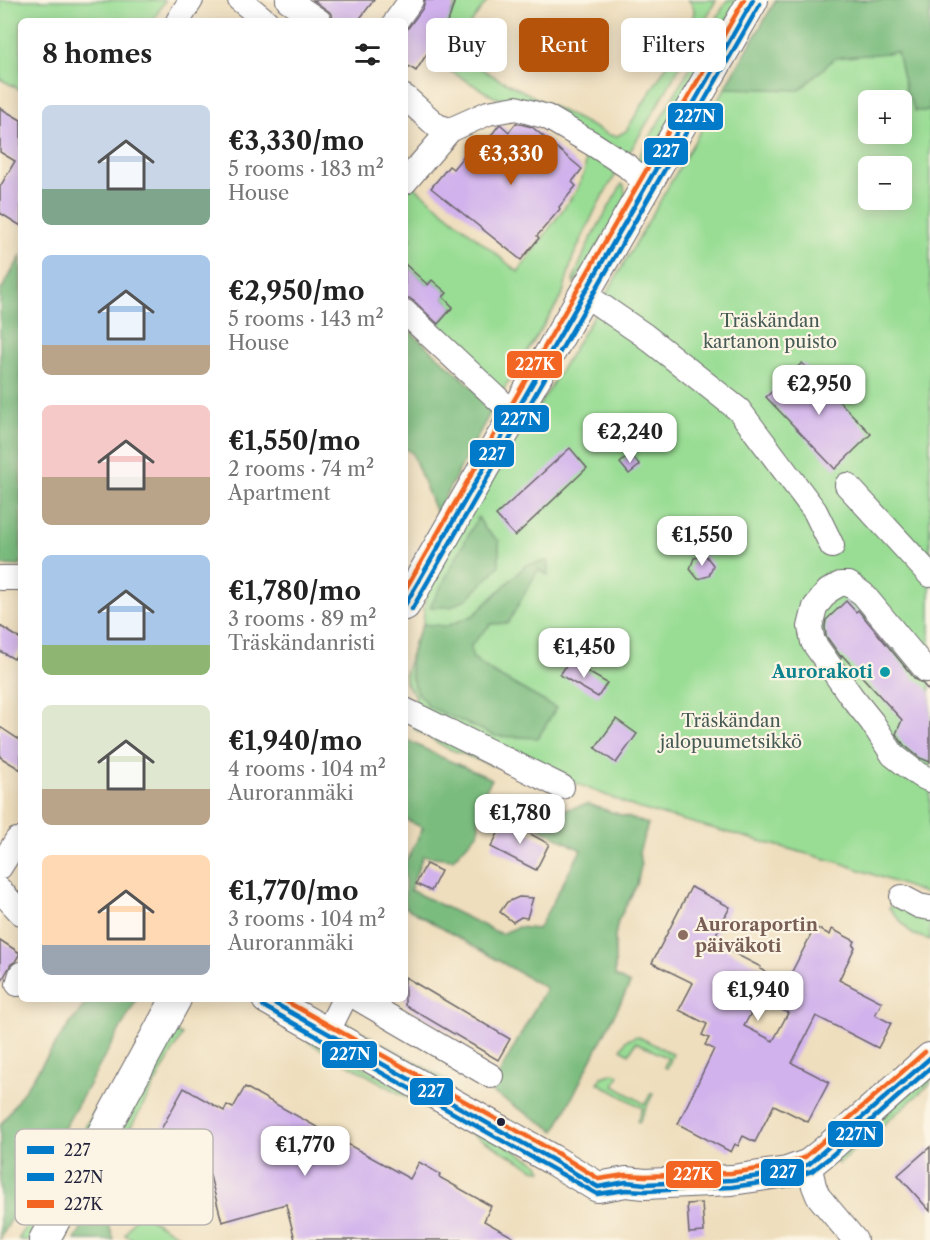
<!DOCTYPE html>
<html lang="en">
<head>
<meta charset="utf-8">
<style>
	:root { --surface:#fff; --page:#f6f6f6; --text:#222; --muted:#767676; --accent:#b45309 }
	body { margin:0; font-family:"Libre Caslon Text",serif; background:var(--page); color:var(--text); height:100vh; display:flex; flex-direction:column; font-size:22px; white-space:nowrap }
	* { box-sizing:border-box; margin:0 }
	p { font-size:20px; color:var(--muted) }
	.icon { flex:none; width:33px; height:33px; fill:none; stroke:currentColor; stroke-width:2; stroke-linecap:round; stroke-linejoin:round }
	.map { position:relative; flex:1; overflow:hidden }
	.drawer { position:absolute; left:18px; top:18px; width:390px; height:984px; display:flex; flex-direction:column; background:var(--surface); border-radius:9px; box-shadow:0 3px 15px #0003 }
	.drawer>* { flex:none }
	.guide { position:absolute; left:426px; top:18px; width:414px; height:54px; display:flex; gap:12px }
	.fabs { position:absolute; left:858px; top:90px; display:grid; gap:12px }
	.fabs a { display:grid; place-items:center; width:54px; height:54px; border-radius:9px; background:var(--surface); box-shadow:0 3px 15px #0003; font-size:30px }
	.price { position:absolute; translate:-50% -51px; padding:0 14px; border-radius:12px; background:#fff; color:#222; font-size:20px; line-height:39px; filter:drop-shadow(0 2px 3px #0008) }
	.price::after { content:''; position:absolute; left:50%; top:36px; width:18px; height:14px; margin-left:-9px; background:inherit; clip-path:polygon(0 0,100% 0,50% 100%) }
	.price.selected { background:var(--accent); color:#fff }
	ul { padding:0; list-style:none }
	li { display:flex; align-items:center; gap:18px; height:150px; padding:0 24px }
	li span { display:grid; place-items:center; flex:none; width:168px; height:120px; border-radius:9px; color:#555 }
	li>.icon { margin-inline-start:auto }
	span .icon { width:72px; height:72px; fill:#fffc; stroke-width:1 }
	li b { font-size:26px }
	h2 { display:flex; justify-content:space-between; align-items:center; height:72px; padding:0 24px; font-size:26px }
	.pill { padding:0 21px; border-radius:9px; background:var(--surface); box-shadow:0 3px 15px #0003; font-size:21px; line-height:54px }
	.pill.selected { background:var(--accent); color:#fff }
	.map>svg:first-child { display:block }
	.green { fill:#99dd94; stroke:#5e8068; stroke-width:1.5; fill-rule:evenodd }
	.forest { fill:#7abc7e; stroke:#4e6f5c; stroke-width:1.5 }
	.building { fill:#d1b2ec; fill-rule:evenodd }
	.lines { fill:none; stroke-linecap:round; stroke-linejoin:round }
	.minor-casing { stroke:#696468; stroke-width:26 }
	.major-casing { stroke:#696468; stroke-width:32 }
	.minor { stroke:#fff; stroke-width:24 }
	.major { stroke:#fff; stroke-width:30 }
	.bus-1-casing { stroke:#fcf5e5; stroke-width:9 }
	.bus-2-casing { stroke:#fcf5e5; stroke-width:9 }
	.bus-3-casing { stroke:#fcf5e5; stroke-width:9 }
	.bus-1 { stroke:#007ac9; stroke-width:4.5 }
	.bus-2 { stroke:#007ac9; stroke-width:4.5 }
	.bus-3 { stroke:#f26522; stroke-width:4.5 }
	.culture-dot { fill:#0f9aa8; stroke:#fcf5e5; stroke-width:2 }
	.education-dot { fill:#8d6e63; stroke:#fcf5e5; stroke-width:2 }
	.bus-dot { fill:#22223b; stroke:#fcf5e5; stroke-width:2 }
	.labels { text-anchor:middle; stroke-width:4.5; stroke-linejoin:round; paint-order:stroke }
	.park-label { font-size:18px; fill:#465a56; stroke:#fcf5e5 }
	.culture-label { font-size:18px; font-weight:bold; fill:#0d838f; stroke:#fcf5e5; text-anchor:end }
	.education-label { font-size:18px; font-weight:bold; fill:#785e54; stroke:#fcf5e5; text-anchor:start }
	.key { fill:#fcf5e5; stroke:#bbb6b2; stroke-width:1.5 }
	.key-label { font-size:16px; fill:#22223b }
	.line-badge { stroke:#fcf5e5; stroke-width:2 }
	.badge-label { font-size:16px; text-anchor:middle; font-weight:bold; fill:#fff }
</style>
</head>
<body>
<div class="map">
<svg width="930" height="1240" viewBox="0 0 930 1240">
	<rect width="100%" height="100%" fill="#fcf5e5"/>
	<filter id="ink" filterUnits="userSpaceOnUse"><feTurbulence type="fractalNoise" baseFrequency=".0167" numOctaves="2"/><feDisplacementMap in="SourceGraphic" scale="12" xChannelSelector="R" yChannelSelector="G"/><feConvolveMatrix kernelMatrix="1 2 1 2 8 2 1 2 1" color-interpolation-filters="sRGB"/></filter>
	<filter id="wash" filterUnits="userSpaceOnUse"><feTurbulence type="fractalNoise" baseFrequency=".008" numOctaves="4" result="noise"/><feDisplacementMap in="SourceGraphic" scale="24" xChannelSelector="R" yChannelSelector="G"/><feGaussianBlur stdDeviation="1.35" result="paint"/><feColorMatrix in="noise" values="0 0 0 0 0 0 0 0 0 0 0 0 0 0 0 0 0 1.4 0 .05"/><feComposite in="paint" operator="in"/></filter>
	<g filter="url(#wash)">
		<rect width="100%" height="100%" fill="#eedebd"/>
		<g class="green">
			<path d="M0,0H165L153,21H21V90L0,79Z"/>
			<path d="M459,0H488L460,38L457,49L459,56L497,78L609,135L617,136L626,131L690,28C693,17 698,8 688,0H716L666,91L625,160L517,103L494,97L450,71L443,46L435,41Z"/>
			<path d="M727,0H738L648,161L641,163L638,161V158L696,57Z"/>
			<path d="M776,0H930V895L841,863L637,808L573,782L480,740L412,706L416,696L405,683V675L414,643L423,624L426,589L485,484L539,406L596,312ZM868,100H902V134H868ZM868,166H902V200H868Z"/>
			<path d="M589,152L611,165L615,176L598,204L573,257L562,296L502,392L435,328L453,307L443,297L447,293L432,280L428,285L405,264V247L412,238L405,232V189L412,185L518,272L577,190L585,170L586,156Z"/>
			<path d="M622,184L624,186L626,201L574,284L573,280L589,242Z"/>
			<path d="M416,724L494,766L447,748L414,729Z"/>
			<path d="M893,902L930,915V940L912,934L889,908Z"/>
			<path d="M343,1021L450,1082L446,1088L341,1028Z"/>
			<path d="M172,1030L182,1035L136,1118L65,1240H54Z"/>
			<path d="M307,1036L539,1164L542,1171L534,1169L310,1043L307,1040Z"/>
			<path d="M637,1036L673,1054L667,1068L664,1067L668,1058L636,1042L629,1054L621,1049L626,1040Z"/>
			<path d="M614,1073L619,1075L614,1086L645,1104L651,1093L653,1094L639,1122L637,1121L643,1108L598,1083L602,1077Z"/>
			<path d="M930,1074V1084L838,1164L835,1159Z"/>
			<path d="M97,1107L103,1111L30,1240H18Z"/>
			<path d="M138,1212L183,1238L182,1240H134L125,1235Z"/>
		</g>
		<g class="forest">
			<path d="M776,0H930V111H915L906,91L897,52L835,58L800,90L725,88Z"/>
			<path d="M21,256V566L0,565V292Z"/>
			<path d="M405,327L494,406L436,513L412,453L405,448Z"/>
			<path d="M478,517L485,529L499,541V566L468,598L451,607H430Z"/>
			<path d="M548,561V575L538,570L508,623L491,624L471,645L472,657L494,673L556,708L538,738L495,736L429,707L415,689L411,674L410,660L414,643L423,624L447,626L474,615L526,565Z"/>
			<path d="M405,739L441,757L492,779L478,804L479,831L453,859L423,856L410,890L501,934L518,927L538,929L581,850L532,824L542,802L563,810L588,804L648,824L639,852L641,866L637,885L618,921L615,936V976L630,984L555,1131L490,1091L546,988L405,907V864L423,828L405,819Z"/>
			<path d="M89,999H137L73,1113L0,1239V1126L64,1032Z"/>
			<path d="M99,1195L114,1240H75Z"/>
		</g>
		<g id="blocks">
			<g class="building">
				<path d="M313,0H374L358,21H333L332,14L327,10Z"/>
				<path d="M425,0H455L449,19L416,71L405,64V32L423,8Z"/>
				<path d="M0,108L21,120V226L0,213V187L15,161L0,152Z"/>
				<path d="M516,123L532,127L582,169L572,182L576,186L559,207L560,209L537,236L539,238L521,260L431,188L449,166L453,169L476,141L483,146L499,125H501L509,132Z"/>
				<path d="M405,264L428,285L432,280L447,293L443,297L453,307L438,324L415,302L409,298H405Z"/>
				<path d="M802,363L871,434L835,469L766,397Z"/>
				<path d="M570,448L587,468L515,536L496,515Z"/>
				<path d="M630,454L640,465L629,474L620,463Z"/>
				<path d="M706,556L713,565L709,576L698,579L690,569L694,558Z"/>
				<path d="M846,601L856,612L858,610L915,679L922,683L930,692V762L920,758L904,745L896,734L902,720L842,655L841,657L826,636L825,627L826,620Z"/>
				<path d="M0,626L21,639V647L14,659L0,651Z"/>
				<path d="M569,661L607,683L598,697L560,675Z"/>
				<path d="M616,719L637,734L616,763L595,748Z"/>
				<path d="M0,727L21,741V770L0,757Z"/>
				<path d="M505,820L549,844L536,870L491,847Z"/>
				<path d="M426,864L441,871L431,891L416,884Z"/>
				<path d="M691,887L730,907L712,942L761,967L760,969L786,983L815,927L830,935L832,929L855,941L853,946L855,947L839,980L882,1002L875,1015L891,1023L878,1048L816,1016L792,1063L829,1082L808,1122L774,1105L755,1142L743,1136L738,1146L735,1144L731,1152L678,1124L714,1049L705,1045L709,1038L702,1035L707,1024L679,1010L693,983L652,963ZM759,998L788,1013L773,1041L744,1026Z"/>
				<path d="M519,897L533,898L527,918L521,917L513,922L500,912L507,902Z"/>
				<path d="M0,940L20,953L15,962L11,964L0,984Z"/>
				<path d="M405,977L510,1039L498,1060L405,1005Z"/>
				<path d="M245,1087L410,1179L419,1162L440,1174L439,1177L491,1206L484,1221L518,1240H295L286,1204L222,1222L203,1149L189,1174L182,1170L168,1194L161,1190L153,1206L126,1192L184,1088L224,1111L227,1105L233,1108Z"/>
				<path d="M930,1147V1211L898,1175Z"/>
				<path d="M702,1203L704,1232L689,1233L687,1204Z"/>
			</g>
		</g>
	</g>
	<g filter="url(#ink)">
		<use href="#blocks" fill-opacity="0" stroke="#696468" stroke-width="1.5"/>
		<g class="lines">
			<g class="minor-casing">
				<g id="minor">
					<path d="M240,0L266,21"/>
					<path d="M288,0L319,21"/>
					<path d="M178,21L191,0"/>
					<path d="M396,21L411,0"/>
					<path d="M405,97L437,126L450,130"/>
					<path d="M405,182L450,130L488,113L516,108L547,117L593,144L627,166L647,184"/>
					<path d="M584,294L644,335L739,410L815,511L832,546"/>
					<path d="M405,312L514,414"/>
					<path d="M847,485L930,575"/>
					<path d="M0,578H21"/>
					<path d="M930,670H926L863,594L849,584H840L828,591L815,607L810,627L813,642L851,696L872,722L893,755L919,775L930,780"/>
					<path d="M405,710L562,787"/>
					<path d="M0,867L17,840"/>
					<path d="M0,890L21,913"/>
					<path d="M902,897L919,906L930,908"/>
					<path d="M18,984L21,974"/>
					<path d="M359,999L491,1076"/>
					<path d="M327,1033L344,999"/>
					<path d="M809,1164L814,1186L818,1196L855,1240"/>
				</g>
			</g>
			<g class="major-casing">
				<g id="major">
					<path d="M405,605L753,0"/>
					<path d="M267,999L551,1159L598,1187L626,1182L645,1184L732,1180L787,1172L809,1164L824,1152L930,1058"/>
					<path d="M44,1240L176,999"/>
				</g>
			</g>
			<use href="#minor" class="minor"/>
			<use href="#major" class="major"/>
			<g class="bus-1-casing">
				<g id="bus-1">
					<path d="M405,605L753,0"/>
					<path d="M267,999L551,1159L598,1187L626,1182L645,1184L732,1180L787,1172L809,1164L930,1058"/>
				</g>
			</g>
			<g class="bus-2-casing">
				<g id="bus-2">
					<path d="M412,609L760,4"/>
					<path d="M263,1006L597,1194L626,1190L645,1191L732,1187L788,1179L812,1171L829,1158L930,1068"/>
				</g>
			</g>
			<g class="bus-3-casing">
				<g id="bus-3">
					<path d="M405,590L744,0"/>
					<path d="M282,999L555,1152L599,1179L625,1175L645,1176L731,1173L785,1165L805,1157L925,1052"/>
				</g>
			</g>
			<use href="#bus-1" class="bus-1"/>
			<use href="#bus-2" class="bus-2"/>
			<use href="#bus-3" class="bus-3"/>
		</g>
	</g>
	<circle class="culture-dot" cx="885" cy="672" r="6"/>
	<circle class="education-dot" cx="683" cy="935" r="6"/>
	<circle class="bus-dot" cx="501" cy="1122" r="5"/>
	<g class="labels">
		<g class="park-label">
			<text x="770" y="327">Träskändan<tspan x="770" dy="21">kartanon puisto</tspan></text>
			<text x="731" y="727">Träskändan<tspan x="731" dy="21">jalopuumetsikkö</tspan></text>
		</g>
		<g class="culture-label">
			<text x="873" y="678">Aurorakoti</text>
		</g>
		<g class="education-label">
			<text x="695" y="931">Auroraportin<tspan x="695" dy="21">päiväkoti</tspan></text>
		</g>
	</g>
	<rect x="15" y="1129" width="198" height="96" rx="9" class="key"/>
	<rect x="27" y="1146" width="27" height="8" fill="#007ac9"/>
	<rect x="27" y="1173" width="27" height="8" fill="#007ac9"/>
	<rect x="27" y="1200" width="27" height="8" fill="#f26522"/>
	<g class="key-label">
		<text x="64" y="1156">227</text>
		<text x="64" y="1183">227N</text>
		<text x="64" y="1210">227K</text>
	</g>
	<g class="line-badge">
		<rect x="667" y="102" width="57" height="29" rx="6" fill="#007ac9"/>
		<rect x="643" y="137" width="46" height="29" rx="6" fill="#007ac9"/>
		<rect x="506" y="350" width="57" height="29" rx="6" fill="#f26522"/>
		<rect x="493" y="404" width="57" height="29" rx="6" fill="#007ac9"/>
		<rect x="469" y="439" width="46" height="29" rx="6" fill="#007ac9"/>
		<rect x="321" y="1040" width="57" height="29" rx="6" fill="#007ac9"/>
		<rect x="409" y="1077" width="45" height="29" rx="6" fill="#007ac9"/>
		<rect x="827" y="1120" width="57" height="28" rx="6" fill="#007ac9"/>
		<rect x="760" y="1158" width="45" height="29" rx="6" fill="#007ac9"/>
		<rect x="665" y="1160" width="57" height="29" rx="6" fill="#f26522"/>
	</g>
	<g class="badge-label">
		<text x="695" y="122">227N</text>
		<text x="666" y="157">227</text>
		<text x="535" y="370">227K</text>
		<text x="521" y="425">227N</text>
		<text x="492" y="460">227</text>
		<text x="350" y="1060">227N</text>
		<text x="431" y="1097">227</text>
		<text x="856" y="1140">227N</text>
		<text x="783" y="1178">227</text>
		<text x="693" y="1180">227K</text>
	</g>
</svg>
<div class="fabs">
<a>+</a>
<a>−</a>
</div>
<b class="price selected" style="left:511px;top:186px">€3,330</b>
<b class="price" style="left:819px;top:416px">€2,950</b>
<b class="price" style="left:630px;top:464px">€2,240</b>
<b class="price" style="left:702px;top:567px">€1,550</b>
<b class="price" style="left:584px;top:679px">€1,450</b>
<b class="price" style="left:520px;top:845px">€1,780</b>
<b class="price" style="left:758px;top:1022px">€1,940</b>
<b class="price" style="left:305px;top:1177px">€1,770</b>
<div class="guide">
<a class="pill">Buy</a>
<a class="pill selected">Rent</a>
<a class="pill">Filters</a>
</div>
<section class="drawer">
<h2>8 homes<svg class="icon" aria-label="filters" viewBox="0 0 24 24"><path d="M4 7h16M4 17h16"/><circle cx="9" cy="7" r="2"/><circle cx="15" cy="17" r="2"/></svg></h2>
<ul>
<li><span style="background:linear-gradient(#c9d6e8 70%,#7fa58c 0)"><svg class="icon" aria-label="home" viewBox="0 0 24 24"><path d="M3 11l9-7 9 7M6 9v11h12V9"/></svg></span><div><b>€3,330/mo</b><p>5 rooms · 183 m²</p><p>House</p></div></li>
<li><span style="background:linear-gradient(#a9c7e8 75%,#b9a48a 0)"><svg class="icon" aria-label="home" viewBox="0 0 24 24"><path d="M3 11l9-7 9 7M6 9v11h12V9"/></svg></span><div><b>€2,950/mo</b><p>5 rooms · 143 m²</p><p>House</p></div></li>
<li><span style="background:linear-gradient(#f6c9c9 60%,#b9a48a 0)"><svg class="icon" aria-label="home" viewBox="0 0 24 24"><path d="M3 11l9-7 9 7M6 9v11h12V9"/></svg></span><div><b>€1,550/mo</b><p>2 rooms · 74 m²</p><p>Apartment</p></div></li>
<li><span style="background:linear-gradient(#a9c7e8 75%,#8fb573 0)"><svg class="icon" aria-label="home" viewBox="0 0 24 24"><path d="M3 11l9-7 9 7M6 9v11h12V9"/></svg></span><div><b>€1,780/mo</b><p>3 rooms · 89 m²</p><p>Träskändanristi</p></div></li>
<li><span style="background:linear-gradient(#dfe7d0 70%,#b9a48a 0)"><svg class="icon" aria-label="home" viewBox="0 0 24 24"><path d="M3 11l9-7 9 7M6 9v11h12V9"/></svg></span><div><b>€1,940/mo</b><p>4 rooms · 104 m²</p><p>Auroranmäki</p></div></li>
<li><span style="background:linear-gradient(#ffd9b3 75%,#9aa5b1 0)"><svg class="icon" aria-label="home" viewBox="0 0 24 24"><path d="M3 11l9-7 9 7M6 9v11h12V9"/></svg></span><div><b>€1,770/mo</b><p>3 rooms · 104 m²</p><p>Auroranmäki</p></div></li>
</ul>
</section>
</div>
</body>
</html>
